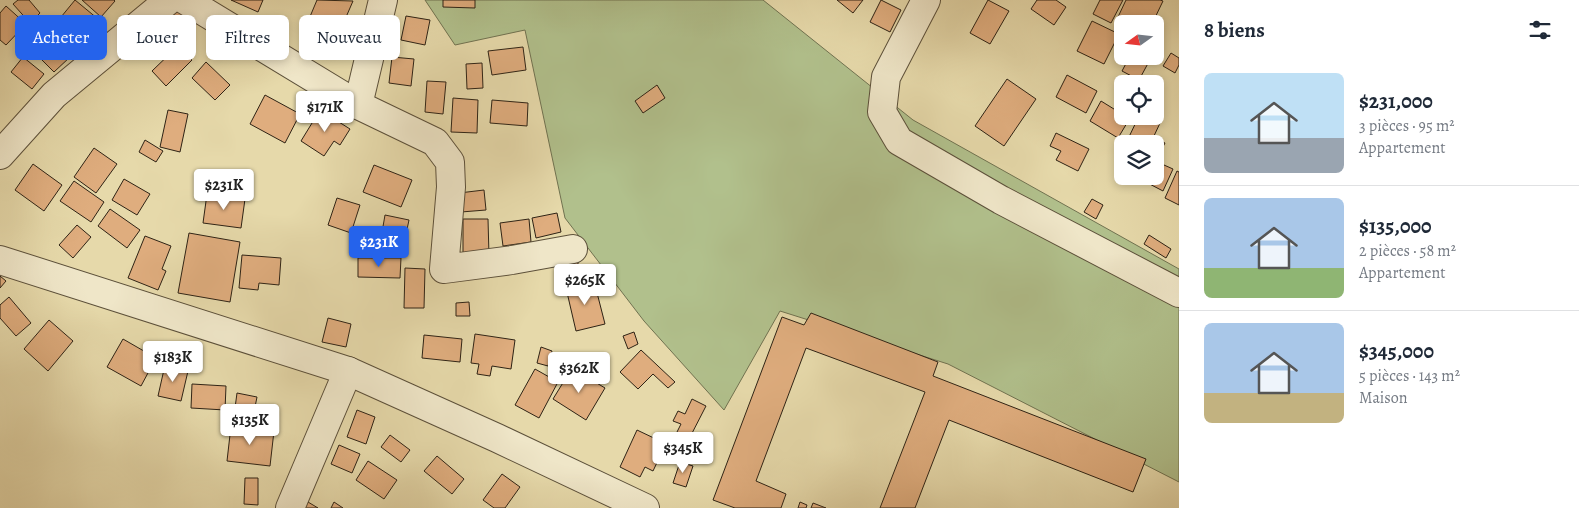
<!DOCTYPE html>
<html lang="fr">
<head>
<meta charset="utf-8">
<style>
	:root { --surface:#fff; --page:#f6f6f7; --text:#1f2937; --muted:#747a83; --line:#e0e1e3; --accent:#2563eb }
	body { margin:0; font-family:Alegreya,serif; background:var(--page); color:var(--text); height:100vh; display:flex; flex-direction:column; font-size:19px; white-space:nowrap }
	* { box-sizing:border-box; margin:0 }
	p { font-size:16px; color:var(--muted) }
	.icon { flex:none; width:28px; height:28px; fill:none; stroke:currentColor; stroke-width:2; stroke-linecap:round; stroke-linejoin:round }
	.map { position:relative; flex:1; overflow:hidden }
	.panel { display:flex; flex-direction:column; background:var(--surface); width:400px }
	.panel>* { flex:none }
	.top-card { position:absolute; left:15px; top:15px; width:475px; height:45px; display:flex; gap:10px }
	.needle { width:32px; rotate:255deg }
	.controls { position:absolute; left:1114px; top:15px; display:grid; gap:10px }
	.controls a { display:grid; place-items:center; width:50px; height:50px; border-radius:8px; background:var(--surface); box-shadow:0 2px 8px #0003; font-size:25px }
	.price { position:absolute; translate:-50% -42px; padding:0 11px; border-radius:5px; background:#fff; color:#222; font-size:16px; line-height:32px; filter:drop-shadow(0 1px 2px #0008) }
	.price::after { content:''; position:absolute; left:50%; top:30px; width:15px; height:11px; margin-left:-8px; background:inherit; clip-path:polygon(0 0,100% 0,50% 100%) }
	.price.selected { background:var(--accent); color:#fff }
	ul { padding:0; list-style:none }
	li { display:flex; align-items:center; gap:15px; height:125px; padding:0 25px }
	li+li { border-top:1px solid var(--line) }
	li span { display:grid; place-items:center; flex:none; width:140px; height:100px; border-radius:8px; color:#555 }
	li>.icon { margin-inline-start:auto }
	span .icon { width:60px; height:60px; fill:#fffc; stroke-width:1 }
	li b { font-size:21px }
	h2 { display:flex; justify-content:space-between; align-items:center; height:60px; padding:0 25px; font-size:21px }
	.chip { padding:0 18px; border-radius:8px; background:var(--surface); box-shadow:0 2px 8px #0003; font-size:18px; line-height:45px }
	.chip.selected { background:var(--accent); color:#fff }
	main { display:flex; flex:1; min-height:0 }
	.map>svg:first-child { display:block }
	.green { fill:#b1c08c; stroke:#707250 }
	.building { fill:#dfad7e; stroke:#2e2315 }
	.lines { fill:none; stroke-linecap:round; stroke-linejoin:round }
	.minor-casing { stroke:#5c503a; stroke-width:30 }
	.minor { stroke:#efe6c8; stroke-width:28 }
</style>
</head>
<body>
<main>
<div class="map">
<svg width="1179" height="508" viewBox="0 0 1179 508">
	<rect width="100%" height="100%" fill="#e6d9aa"/>
	<filter id="stains"><feTurbulence type="fractalNoise" baseFrequency=".004" numOctaves="4"/><feColorMatrix values="0 0 0 0 .2 0 0 0 0 .09 0 0 0 0 .02 0 0 0 .5 -.17"/></filter>
	<radialGradient id="worn" r=".72"><stop offset=".6" stop-color="#630" stop-opacity="0"/><stop offset="1" stop-color="#630" stop-opacity=".3"/></radialGradient>
	<path class="green" d="M425,0H763L913,120L1179,269V482L948,364L780,311L724,410L644,321L565,218L525,30L455,45Z"/>
	<g class="building">
		<path d="M18,0H29L40,13L30,23L13,4Z"/>
		<path d="M75,0L98,19L75,48L52,28Z"/>
		<path d="M82,0H114L115,1L101,17Z"/>
		<path d="M231,0H263L258,12Z"/>
		<path d="M317,0L353,1L340,31L309,19Z"/>
		<path d="M443,0H475V8L443,7Z"/>
		<path d="M837,0H863L853,13Z"/>
		<path d="M881,0L901,10L890,32L870,22Z"/>
		<path d="M988,0L1009,11L990,44L970,33Z"/>
		<path d="M1037,0H1056L1066,7L1054,25L1031,9Z"/>
		<path d="M1100,0H1123L1111,23L1093,14Z"/>
		<path d="M1126,0H1160L1163,1L1152,24H1132L1118,17Z"/>
		<path d="M177,4L188,16L173,31L161,19Z"/>
		<path d="M6,6L26,24L6,45L0,40V13Z"/>
		<path d="M406,16L430,20L425,45L401,40Z"/>
		<path d="M98,19L106,26L95,39L88,33Z"/>
		<path d="M1092,21L1119,34L1104,64L1077,51Z"/>
		<path d="M47,34L70,57L54,72L31,49Z"/>
		<path d="M178,46L192,60L166,86L152,71Z"/>
		<path d="M523,47L526,70L492,75L488,51Z"/>
		<path d="M1171,53L1179,58V65L1175,73L1163,66Z"/>
		<path d="M1130,56H1152L1139,80L1122,71Z"/>
		<path d="M23,57L44,74L32,89L11,72Z"/>
		<path d="M392,57L414,59L411,86L389,83Z"/>
		<path d="M206,62L230,85L215,100L192,78Z"/>
		<path d="M482,63L483,88L467,89L466,64Z"/>
		<path d="M1067,75L1097,91L1086,113L1056,97Z"/>
		<path d="M1007,79L1036,99L1004,146L975,126Z"/>
		<path d="M427,81L446,82L443,114L425,112Z"/>
		<path d="M657,85L665,98L643,113L635,101Z"/>
		<path d="M308,89L317,93L313,103L304,99Z"/>
		<path d="M265,95L300,114L285,143L250,124Z"/>
		<path d="M453,98L478,100L477,133L451,132Z"/>
		<path d="M492,100L528,103L527,126L490,123Z"/>
		<path d="M1101,101L1122,114V116L1130,118L1118,138L1090,121Z"/>
		<path d="M168,110L188,114L180,152L160,147Z"/>
		<path d="M320,110L350,129L340,145L334,141L324,156L301,141Z"/>
		<path d="M1139,116H1151L1161,121L1153,138L1165,143L1158,156L1155,154V144H1133L1127,141Z"/>
		<path d="M1056,133L1089,149L1078,171L1056,160L1061,151L1050,146Z"/>
		<path d="M145,140L163,151L156,162L139,152Z"/>
		<path d="M94,148L117,164L96,193L74,177Z"/>
		<path d="M1155,161L1173,169L1163,191L1140,179L1141,176H1155Z"/>
		<path d="M33,164L62,185L44,211L15,190Z"/>
		<path d="M374,165L412,180L401,207L363,192Z"/>
		<path d="M1177,171L1179,172V205L1165,198Z"/>
		<path d="M124,179L150,194L137,215L112,200Z"/>
		<path d="M74,181L104,202L91,222L60,201Z"/>
		<path d="M484,190L486,210L461,212L459,193Z"/>
		<path d="M207,194L245,199L241,228L203,223Z"/>
		<path d="M337,198L360,205L351,233L328,225Z"/>
		<path d="M1092,199L1103,205L1096,219L1084,212Z"/>
		<path d="M110,209L140,230L127,248L98,226Z"/>
		<path d="M557,213L561,232L536,238L532,218Z"/>
		<path d="M385,215L409,220L403,248L380,244Z"/>
		<path d="M463,219H488L489,256H463Z"/>
		<path d="M529,219L531,242L503,246L500,223Z"/>
		<path d="M77,225L91,237L73,258L59,245Z"/>
		<path d="M189,233L240,242L230,302L178,293Z"/>
		<path d="M1149,235L1171,249L1166,258L1144,244Z"/>
		<path d="M145,236L171,246L162,269L166,271L158,290L128,278Z"/>
		<path d="M242,255L281,258L279,285L259,283L258,290L239,288Z"/>
		<path d="M576,257L582,277L571,280L565,260Z"/>
		<path d="M358,258H401L400,278L358,277Z"/>
		<path d="M405,268L425,269L424,308H404Z"/>
		<path d="M0,276L6,281L0,288Z"/>
		<path d="M594,281L605,324L576,331L566,288Z"/>
		<path d="M9,297L31,323L16,336L0,318V305Z"/>
		<path d="M469,302L470,316H456V303Z"/>
		<path d="M811,313L938,362L933,376L1146,459L1133,492L949,420L915,508H880L925,392L806,348L756,481L786,494L781,508H735L713,500L782,317L804,325Z"/>
		<path d="M328,318L351,324L346,347L322,342Z"/>
		<path d="M49,320L73,341L48,371L24,349Z"/>
		<path d="M634,332L638,344L628,349L623,336Z"/>
		<path d="M475,334L515,340L511,369L492,366L490,376L477,374L479,364L471,363Z"/>
		<path d="M424,335L462,339L460,362L422,358Z"/>
		<path d="M123,339L156,358L141,386L107,367Z"/>
		<path d="M541,347L552,351L548,366L537,363Z"/>
		<path d="M641,350L675,382L668,388L653,374L638,389L620,372Z"/>
		<path d="M165,365L188,371L181,401L158,396Z"/>
		<path d="M572,368L605,388L586,420L553,399Z"/>
		<path d="M535,369L558,382L539,418L515,405Z"/>
		<path d="M192,384L226,386L225,410L191,408Z"/>
		<path d="M237,393L257,397L254,412L235,408Z"/>
		<path d="M692,399L706,406L688,441L676,434L681,424L673,421L678,411L685,414Z"/>
		<path d="M357,410L375,417L366,444L347,437Z"/>
		<path d="M231,426L274,431L270,466L227,461Z"/>
		<path d="M637,430L658,440L654,448L662,452L653,471L645,467L640,477L620,467Z"/>
		<path d="M390,435L410,450L401,462L381,447Z"/>
		<path d="M339,445L360,454L352,473L331,464Z"/>
		<path d="M437,456L464,479L452,494L424,471Z"/>
		<path d="M368,461L397,480L384,499L356,480Z"/>
		<path d="M680,462L693,466L686,487L673,483Z"/>
		<path d="M502,474L520,487L505,508H494L483,500Z"/>
		<path d="M245,478H258V505L244,504Z"/>
		<path d="M308,502L318,508H304Z"/>
		<path d="M334,502L343,508H331Z"/>
		<path d="M800,502L807,505L806,508H798Z"/>
		<path d="M813,503L826,508H811Z"/>
	</g>
	<g class="lines">
		<g class="minor-casing">
			<g id="minor">
				<path d="M185,0L358,105L435,142L450,162L451,187L444,269L512,260L573,249"/>
				<path d="M926,0L886,77L882,112L899,141L1001,200L1179,293"/>
				<path d="M358,105L383,0"/>
				<path d="M0,155L54,95L169,0"/>
				<path d="M0,260L348,371L497,438L645,508"/>
				<path d="M290,508L348,371"/>
			</g>
		</g>
		<use href="#minor" class="minor"/>
	</g>
	<rect width="100%" height="100%" filter="url(#stains)"/>
	<rect width="100%" height="100%" fill="url(#worn)"/>
</svg>
<div class="controls">
<a><svg class="needle" viewBox="-14 -14 28 28"><path d="M0-13l5 13h-10z" fill="#e53935"/><path d="M0 13l5-13h-10z" fill="#747a83"/></svg></a>
<a><svg class="icon" aria-label="locate" viewBox="0 0 24 24"><circle cx="12" cy="12" r="6"/><path d="M12 2v4M12 18v4M2 12h4M18 12h4"/></svg></a>
<a><svg class="icon" aria-label="layers" viewBox="0 0 24 24"><path d="M12 4l9 5-9 5-9-5zM3 14l9 5 9-5"/></svg></a>
</div>
<b class="price" style="left:325px;top:133px">$171K</b>
<b class="price" style="left:224px;top:211px">$231K</b>
<b class="price selected" style="left:379px;top:268px">$231K</b>
<b class="price" style="left:585px;top:306px">$265K</b>
<b class="price" style="left:173px;top:383px">$183K</b>
<b class="price" style="left:579px;top:394px">$362K</b>
<b class="price" style="left:250px;top:446px">$135K</b>
<b class="price" style="left:683px;top:474px">$345K</b>
<div class="top-card">
<a class="chip selected">Acheter</a>
<a class="chip">Louer</a>
<a class="chip">Filtres</a>
<a class="chip">Nouveau</a>
</div>
</div>
<section class="panel">
<h2>8 biens<svg class="icon" aria-label="filters" viewBox="0 0 24 24"><path d="M4 7h16M4 17h16"/><circle cx="9" cy="7" r="2"/><circle cx="15" cy="17" r="2"/></svg></h2>
<ul>
<li><span style="background:linear-gradient(#bfe0f5 65%,#9aa5b1 0)"><svg class="icon" aria-label="home" viewBox="0 0 24 24"><path d="M3 11l9-7 9 7M6 9v11h12V9"/></svg></span><div><b>$231,000</b><p>3 pièces · 95 m²</p><p>Appartement</p></div></li>
<li><span style="background:linear-gradient(#a9c7e8 70%,#8fb573 0)"><svg class="icon" aria-label="home" viewBox="0 0 24 24"><path d="M3 11l9-7 9 7M6 9v11h12V9"/></svg></span><div><b>$135,000</b><p>2 pièces · 58 m²</p><p>Appartement</p></div></li>
<li><span style="background:linear-gradient(#a9c7e8 70%,#c2b280 0)"><svg class="icon" aria-label="home" viewBox="0 0 24 24"><path d="M3 11l9-7 9 7M6 9v11h12V9"/></svg></span><div><b>$345,000</b><p>5 pièces · 143 m²</p><p>Maison</p></div></li>
</ul>
</section>
</main>
</body>
</html>
